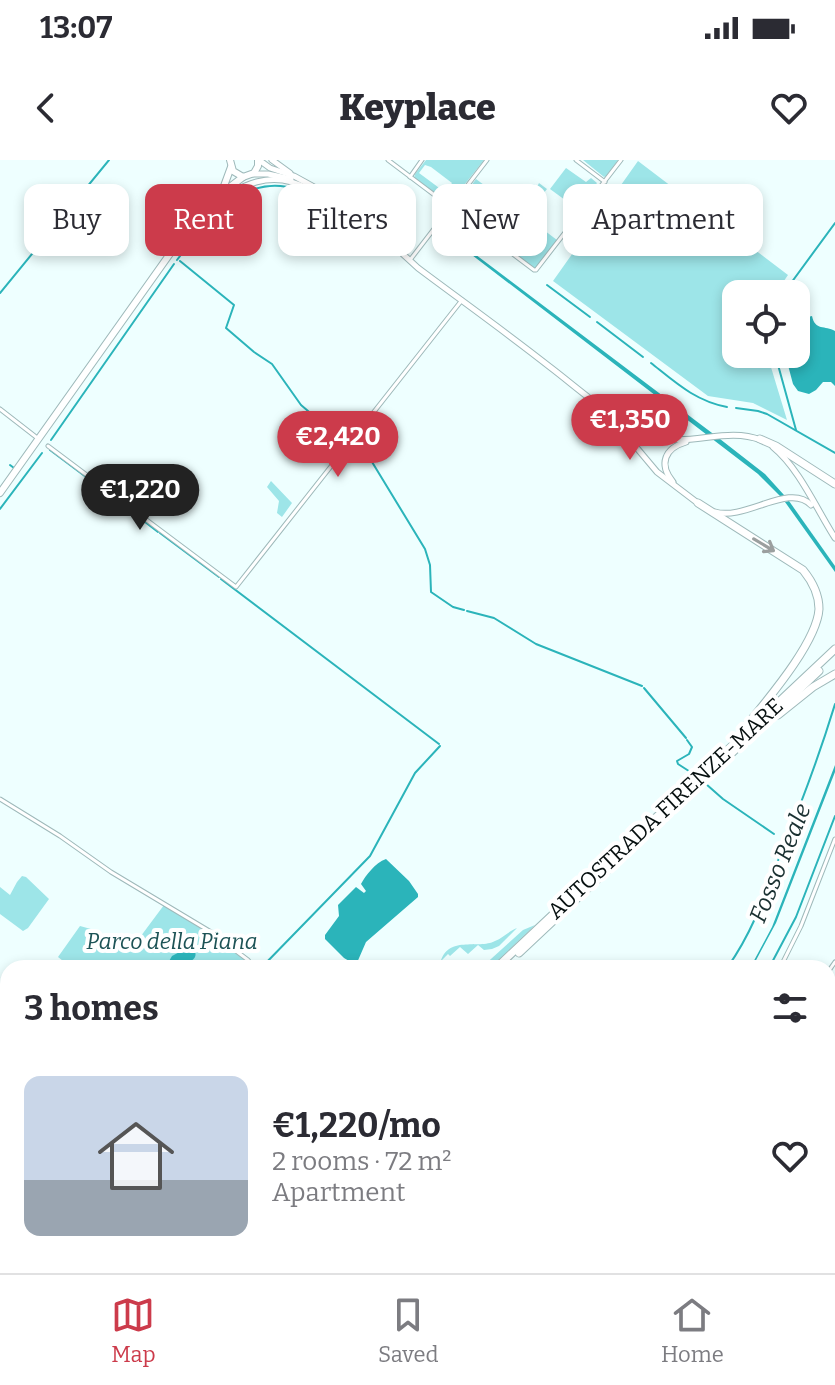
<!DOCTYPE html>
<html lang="en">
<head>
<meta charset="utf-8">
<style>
	:root { --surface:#fff; --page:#f2f2f3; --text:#2b2b33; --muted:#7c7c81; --line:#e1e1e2; --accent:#cc3b4b }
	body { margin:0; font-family:Bitter,serif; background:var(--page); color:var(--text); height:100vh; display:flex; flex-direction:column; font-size:30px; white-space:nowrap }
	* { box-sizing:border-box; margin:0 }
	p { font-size:26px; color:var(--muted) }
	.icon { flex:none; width:44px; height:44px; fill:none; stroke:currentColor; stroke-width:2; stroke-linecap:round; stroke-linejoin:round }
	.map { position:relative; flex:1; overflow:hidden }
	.drawer { position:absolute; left:0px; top:800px; width:836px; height:314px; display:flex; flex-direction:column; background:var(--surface); border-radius:24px 24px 0 0; box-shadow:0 4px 12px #0003 }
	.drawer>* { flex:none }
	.guide { position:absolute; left:24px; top:24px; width:788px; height:72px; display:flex; gap:16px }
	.controls { position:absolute; left:722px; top:120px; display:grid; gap:16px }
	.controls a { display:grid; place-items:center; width:88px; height:88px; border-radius:16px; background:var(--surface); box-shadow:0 4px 12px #0003; font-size:40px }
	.price { position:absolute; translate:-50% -68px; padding:0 18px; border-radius:28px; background:var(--accent); color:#fff; font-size:26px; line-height:52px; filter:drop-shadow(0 2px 4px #0008) }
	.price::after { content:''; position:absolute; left:50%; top:48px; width:24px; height:18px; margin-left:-12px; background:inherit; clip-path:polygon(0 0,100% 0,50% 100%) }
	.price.selected { background:#222; color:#fff }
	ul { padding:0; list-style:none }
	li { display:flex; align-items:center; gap:24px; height:200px; padding:0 24px }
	li span { display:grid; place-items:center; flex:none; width:224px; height:160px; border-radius:16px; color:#555 }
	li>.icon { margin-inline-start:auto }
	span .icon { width:96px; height:96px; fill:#fffc; stroke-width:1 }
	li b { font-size:34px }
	h2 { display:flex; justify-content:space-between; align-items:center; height:96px; padding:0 24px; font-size:34px }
	.pill { padding:0 28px; border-radius:16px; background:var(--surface); box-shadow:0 4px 12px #0003; font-size:28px; line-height:72px }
	.pill.selected { background:var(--accent); color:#fff }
	.status { display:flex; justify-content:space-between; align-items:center; height:56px; padding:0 40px; background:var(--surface); direction:ltr }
	.status svg { height:22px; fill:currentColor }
	header { display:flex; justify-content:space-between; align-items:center; height:104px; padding:0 24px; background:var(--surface); font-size:36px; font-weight:800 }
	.tab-bar { display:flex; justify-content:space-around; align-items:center; height:112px; border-top:2px solid var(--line); background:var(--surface); font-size:22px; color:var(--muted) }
	.tab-bar a { display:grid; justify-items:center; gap:4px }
	.tab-bar .selected { color:var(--accent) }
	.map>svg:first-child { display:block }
	.green { fill:#9de5e8; fill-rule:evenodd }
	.water { fill:#2bb4ba }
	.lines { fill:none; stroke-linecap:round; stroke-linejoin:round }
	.stream { stroke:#2bb4ba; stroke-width:2 }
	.street-casing { stroke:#9eb9ba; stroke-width:5 }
	.secondary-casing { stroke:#9eb9ba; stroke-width:7 }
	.primary-casing { stroke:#9eb9ba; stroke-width:8 }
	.highway-casing { stroke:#9eb9ba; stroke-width:9 }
	.street { stroke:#fff; stroke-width:3 }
	.secondary { stroke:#fff; stroke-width:5 }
	.primary { stroke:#fff; stroke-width:6 }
	.highway { stroke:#fff; stroke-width:7 }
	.oneway { stroke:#9b9f9f }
	.labels { text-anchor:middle; stroke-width:8; stroke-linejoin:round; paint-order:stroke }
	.street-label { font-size:22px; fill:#060f0f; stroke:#fff }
	.park-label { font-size:22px; font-style:italic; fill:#1d5356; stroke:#fff }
	.water-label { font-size:24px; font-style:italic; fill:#1a3031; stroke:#fff }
</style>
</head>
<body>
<div class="status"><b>13:07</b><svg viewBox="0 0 49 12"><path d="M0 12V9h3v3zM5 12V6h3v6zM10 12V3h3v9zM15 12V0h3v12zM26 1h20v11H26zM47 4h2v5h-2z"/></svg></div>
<header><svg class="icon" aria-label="back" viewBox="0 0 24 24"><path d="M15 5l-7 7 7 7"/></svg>Keyplace<svg class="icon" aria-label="heart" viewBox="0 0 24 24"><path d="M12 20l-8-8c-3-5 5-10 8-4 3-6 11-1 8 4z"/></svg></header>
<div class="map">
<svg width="835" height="1113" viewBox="0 0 835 1113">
	<rect width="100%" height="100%" fill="#eff"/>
	<g class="green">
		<path d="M426,0H484L449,44L414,18L415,14ZM425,5L431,7L452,23L450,26L454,31L450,36L419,13Z"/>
		<path d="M583,0H618L606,16L604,17Z"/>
		<path d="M638,1L788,115L775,134H736V194H767L787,260L753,243L708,236L553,121Z"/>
		<path d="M566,8L586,22L591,18L597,23L579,47L576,48L550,29Z"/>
		<path d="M476,19L557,80L536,108L535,109L455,48Z"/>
		<path d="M539,23L547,29L536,43L524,45L535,44L528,54L521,48L522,46L520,45L518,36L517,45L507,38L515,28L517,29L520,26L534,24L537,27Z"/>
		<path d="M271,321L292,343L282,357L277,353L279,341L267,327Z"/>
		<path d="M22,716L26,717L49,739L28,768L23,771L0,754V727L10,735L17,722Z"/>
		<path d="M164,745L208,773L250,804L252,808H72L58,797L80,766L98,771L129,792Z"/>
		<path d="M535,765L490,808H481L523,770Z"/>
		<path d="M517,768L499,786L492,789L484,790L478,785L468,794L460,787L450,796L448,794L441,801L442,803L440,804C447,774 478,790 495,781C503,778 509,771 517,768Z"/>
	</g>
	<g class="water">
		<path d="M439,67L720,279L765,314L784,335L781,337L758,314L438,69Z"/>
		<path d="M796,150H800L808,157L812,156C815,171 825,165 835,171V226L831,222H823L816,230L809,234L798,231L793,224L785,194H796Z"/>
		<path d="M789,341L835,406V412L785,342Z"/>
		<path d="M835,605V612L776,763L754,804L750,808L772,767Z"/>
		<path d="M386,699L409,721L418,734V737L366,782L356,805L344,798L325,779V775L339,756L338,745L356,727L364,733L366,731L361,724C366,715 375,703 386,699Z"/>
		<path d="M187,788L194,789C198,797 194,799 187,804L188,808L183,803V808L168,803L172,796Z"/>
	</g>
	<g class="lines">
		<g class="stream">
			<path d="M160,58C155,72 154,82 167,92"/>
			<path d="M177,100C185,90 191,79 199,69C222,42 260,15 297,30C307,33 315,40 323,46"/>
			<path d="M180,101L234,145L226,168L254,192L272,204L301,245L342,280"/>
			<path d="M547,125L590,157"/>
			<path d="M0,133L109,0"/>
			<path d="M783,134L835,63"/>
			<path d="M597,162L643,197"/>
			<path d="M775,194L796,270"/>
			<path d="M651,203C675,222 695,241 727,247"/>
			<path d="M736,248L758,251L767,254L835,293"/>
			<path d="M51,280L174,104"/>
			<path d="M357,287L363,290L369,297L425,389L430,405L431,432L453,447L464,450"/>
			<path d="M50,290L106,332"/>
			<path d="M10,305L14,308"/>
			<path d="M109,334L158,372"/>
			<path d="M0,349L42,293"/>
			<path d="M160,373L219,417"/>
			<path d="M221,419L439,584"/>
			<path d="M467,451L494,458L536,484L642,526"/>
			<path d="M644,528L686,578"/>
			<path d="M687,580L692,587L689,594L677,601L678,604L695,615"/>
			<path d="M706,624L723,639L774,674"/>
			<path d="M261,808L370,696L415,613L440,586"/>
			<path d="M727,808C753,772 767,730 782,690C802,642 820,593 835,544"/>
			<path d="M769,808L796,757L835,656"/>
			<path d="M0,1063L8,1069"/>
			<path d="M621,1106L622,1113"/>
			<path d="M641,1106L642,1113"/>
			<path d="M659,1106L660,1113"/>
		</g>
		<g class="street-casing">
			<g id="street">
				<path d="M388,0L534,110H536L621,0"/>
				<path d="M576,0L605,22"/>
				<path d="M410,17L422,0"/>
				<path d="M374,69L391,47"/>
				<path d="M410,100L487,0"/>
				<path d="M0,249L36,277"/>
				<path d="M48,286L236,427L462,140"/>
				<path d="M0,639L60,676L111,712L211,772L248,800L254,808"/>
				<path d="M780,808L801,766L835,679"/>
				<path d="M828,812L835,802"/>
				<path d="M828,870L835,875"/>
				<path d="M828,915L835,920"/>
				<path d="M828,966L835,971"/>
				<path d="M828,1024L835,1029"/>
				<path d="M701,1106L711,1113"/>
			</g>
		</g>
		<g class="secondary-casing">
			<g id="secondary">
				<path d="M259,0L270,8L294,16L314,27L393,85L418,108C462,141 507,173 550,207C579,229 618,265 652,276C690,288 725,266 761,280"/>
				<path d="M272,0L290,13"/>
				<path d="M253,14H268L291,19"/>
				<path d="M307,27L334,46"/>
				<path d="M207,48C240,27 269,7 308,29"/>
				<path d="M610,256L657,312L699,344"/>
				<path d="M773,287C799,308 817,350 835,378"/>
				<path d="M673,322C658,304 665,288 686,282"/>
				<path d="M715,352C745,361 790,322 811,345"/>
			</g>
		</g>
		<g class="primary-casing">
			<g id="primary">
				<path d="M230,0L233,11L243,17L254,13L258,6V0"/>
				<path d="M222,33L243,17"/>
				<path d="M0,333L189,67L224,26L231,7"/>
			</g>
		</g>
		<g class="highway-casing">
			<g id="highway">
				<path d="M760,279L776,286L835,324"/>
				<path d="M698,343L803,410C812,421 819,434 819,449C817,482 768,539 747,565"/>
				<path d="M778,555L813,527L835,514"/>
				<path d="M519,793L819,511"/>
				<path d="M496,808L835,489"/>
				<path d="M172,1113L179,1106"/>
				<path d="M179,1113L186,1106"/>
			</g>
		</g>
		<use href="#street" class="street"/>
		<use href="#secondary" class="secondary"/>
		<use href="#primary" class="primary"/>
		<use href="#highway" class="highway"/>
	</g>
	<defs><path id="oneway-shaft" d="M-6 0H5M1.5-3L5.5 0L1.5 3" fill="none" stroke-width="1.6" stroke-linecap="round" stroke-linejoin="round" transform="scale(2)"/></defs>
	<use class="oneway" href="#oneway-shaft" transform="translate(764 385) rotate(31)"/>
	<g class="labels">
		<g class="street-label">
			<text transform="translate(665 648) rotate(-43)" y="8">AUTOSTRADA FIRENZE-MARE</text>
		</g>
		<g class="park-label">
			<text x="172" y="789">Parco della Piana</text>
		</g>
		<g class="water-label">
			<text transform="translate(780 703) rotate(-68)" y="8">Fosso Reale</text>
		</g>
	</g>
</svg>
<div class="controls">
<a><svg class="icon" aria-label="locate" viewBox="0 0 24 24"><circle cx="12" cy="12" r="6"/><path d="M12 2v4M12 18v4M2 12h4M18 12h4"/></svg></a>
</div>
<b class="price" style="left:630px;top:302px">€1,350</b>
<b class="price" style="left:338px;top:319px">€2,420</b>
<b class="price selected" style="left:140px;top:372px">€1,220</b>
<div class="guide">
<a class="pill">Buy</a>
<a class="pill selected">Rent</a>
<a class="pill">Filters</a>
<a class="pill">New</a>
<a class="pill">Apartment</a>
</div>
<section class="drawer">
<h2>3 homes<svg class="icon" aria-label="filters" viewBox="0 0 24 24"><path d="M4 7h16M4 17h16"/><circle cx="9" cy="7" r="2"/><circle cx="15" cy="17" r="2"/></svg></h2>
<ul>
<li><span style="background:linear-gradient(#c9d6e8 65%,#9aa5b1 0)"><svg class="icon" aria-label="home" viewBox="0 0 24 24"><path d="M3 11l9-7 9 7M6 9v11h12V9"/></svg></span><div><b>€1,220/mo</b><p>2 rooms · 72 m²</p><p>Apartment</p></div><svg class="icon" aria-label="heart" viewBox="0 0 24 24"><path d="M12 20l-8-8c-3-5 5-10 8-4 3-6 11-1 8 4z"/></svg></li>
</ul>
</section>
</div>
<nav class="tab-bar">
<a class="selected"><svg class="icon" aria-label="map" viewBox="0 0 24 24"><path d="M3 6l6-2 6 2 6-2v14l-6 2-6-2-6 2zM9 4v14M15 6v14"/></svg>Map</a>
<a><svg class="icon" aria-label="saved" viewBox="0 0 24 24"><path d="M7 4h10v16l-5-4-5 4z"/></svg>Saved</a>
<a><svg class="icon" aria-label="home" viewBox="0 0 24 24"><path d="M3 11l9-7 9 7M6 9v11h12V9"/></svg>Home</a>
</nav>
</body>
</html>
